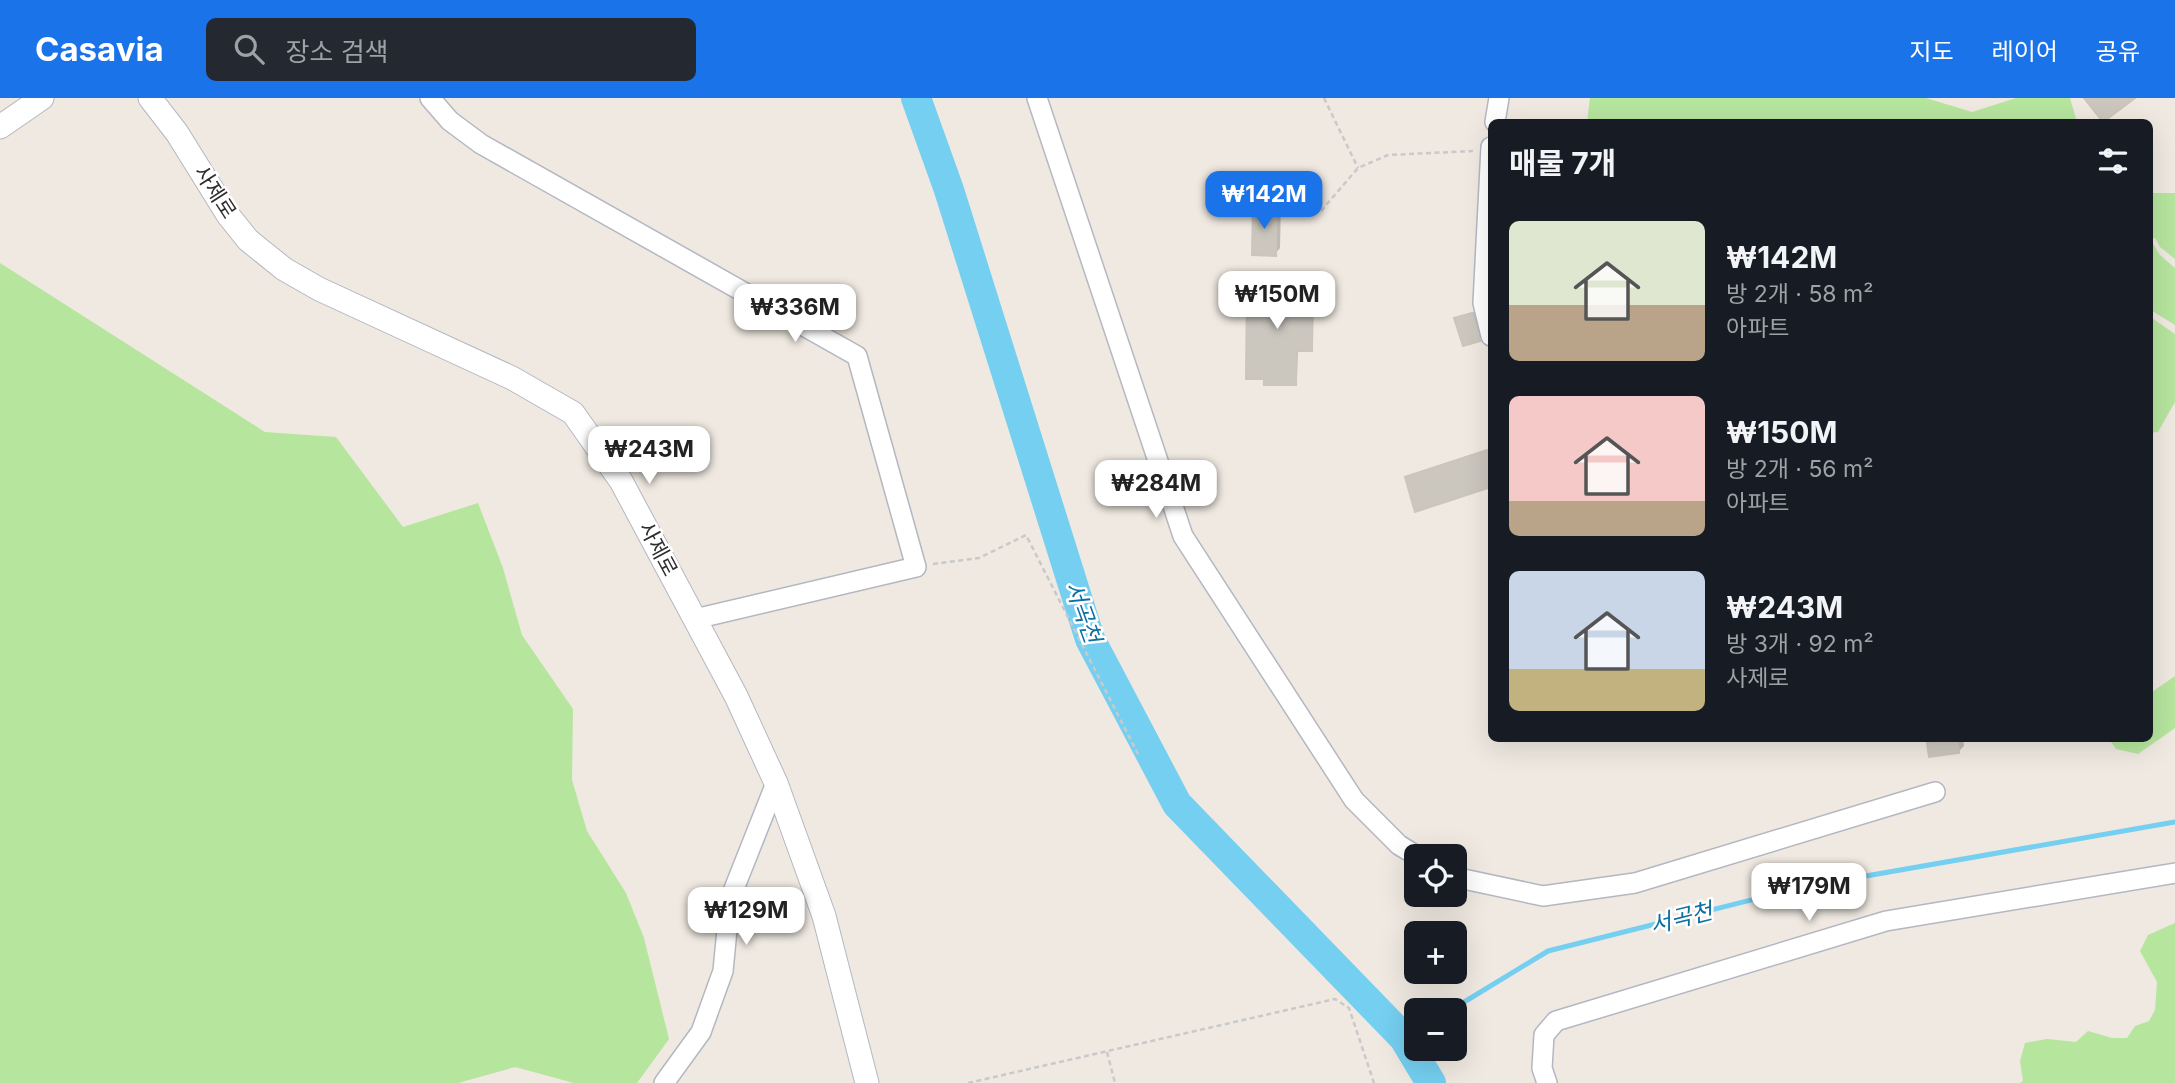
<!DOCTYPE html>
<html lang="ko">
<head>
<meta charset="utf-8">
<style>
	:root { --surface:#171b24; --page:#242831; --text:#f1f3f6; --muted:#9ea1a6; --accent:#1a73e8 }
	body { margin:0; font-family:Inter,"Noto Sans KR",sans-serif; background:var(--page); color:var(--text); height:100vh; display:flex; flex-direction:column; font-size:26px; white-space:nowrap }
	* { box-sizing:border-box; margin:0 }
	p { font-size:23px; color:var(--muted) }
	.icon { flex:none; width:38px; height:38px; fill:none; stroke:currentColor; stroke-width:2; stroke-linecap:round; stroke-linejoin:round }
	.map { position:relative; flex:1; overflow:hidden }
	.panel { position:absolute; left:1488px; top:21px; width:665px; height:623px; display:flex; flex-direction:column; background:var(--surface); border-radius:10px; box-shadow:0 7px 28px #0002 }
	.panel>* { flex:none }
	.buttons { position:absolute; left:1404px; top:746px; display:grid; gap:14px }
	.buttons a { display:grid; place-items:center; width:63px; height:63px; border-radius:10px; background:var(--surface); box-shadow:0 7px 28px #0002; font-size:35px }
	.price { position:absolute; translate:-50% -60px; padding:0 16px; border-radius:14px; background:#fff; color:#222; font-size:23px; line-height:46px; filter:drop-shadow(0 2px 4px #0008) }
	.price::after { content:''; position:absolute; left:50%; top:42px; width:21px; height:16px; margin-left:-10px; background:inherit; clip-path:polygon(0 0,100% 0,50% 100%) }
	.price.selected { background:var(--accent); color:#fff }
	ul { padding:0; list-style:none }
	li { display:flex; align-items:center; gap:21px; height:175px; padding:0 21px }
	li span { display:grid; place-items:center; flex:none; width:196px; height:140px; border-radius:10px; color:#555 }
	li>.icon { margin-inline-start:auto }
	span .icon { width:84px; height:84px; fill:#fffc; stroke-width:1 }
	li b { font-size:30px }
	h2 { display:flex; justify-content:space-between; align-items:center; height:84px; padding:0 21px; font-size:30px }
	header { display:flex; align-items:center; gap:42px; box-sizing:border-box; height:98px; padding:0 35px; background:var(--accent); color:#fff }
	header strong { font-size:33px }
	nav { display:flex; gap:38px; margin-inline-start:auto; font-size:24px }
	.search { width:490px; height:63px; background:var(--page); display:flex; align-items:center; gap:18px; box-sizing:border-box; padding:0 24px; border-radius:10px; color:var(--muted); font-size:26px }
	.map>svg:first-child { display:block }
	.green { fill:#b6e59e }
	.shadow { fill:#0003 }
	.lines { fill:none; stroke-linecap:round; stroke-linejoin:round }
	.stream { stroke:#75cff0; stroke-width:5 }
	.river { stroke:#75cff0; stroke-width:30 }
	.building { fill:#cbc7bf; stroke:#cbc5ba; stroke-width:2 }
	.minor-casing { stroke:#b4b7c1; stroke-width:22 }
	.tertiary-casing { stroke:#b4b7c1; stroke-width:25 }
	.path { stroke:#c9c9c9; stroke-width:2.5; stroke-dasharray:5 3.5; stroke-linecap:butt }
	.minor { stroke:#fff; stroke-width:19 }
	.tertiary { stroke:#fff; stroke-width:23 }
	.labels { text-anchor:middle; stroke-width:5; stroke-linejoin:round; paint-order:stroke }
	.street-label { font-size:21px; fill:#2e2e2e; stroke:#fff }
	.water-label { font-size:23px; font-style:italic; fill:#0d6fa3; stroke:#fff }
</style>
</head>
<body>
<header>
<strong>Casavia</strong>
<div class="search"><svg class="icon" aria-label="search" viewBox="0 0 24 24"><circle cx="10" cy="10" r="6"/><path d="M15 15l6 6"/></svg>장소 검색</div>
<nav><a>지도</a><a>레이어</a><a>공유</a></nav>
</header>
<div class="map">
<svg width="2175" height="985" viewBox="0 0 2175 985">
	<rect width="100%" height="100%" fill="#efe9e1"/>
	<g class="green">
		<path d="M1590,0H1926L1972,14L2016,0H2070L2077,24H1587Z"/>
		<path d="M2149,95H2175V161L2160,149L2155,140L2149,141Z"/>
		<path d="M2152,144L2160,157L2175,170V227L2149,211V145Z"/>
		<path d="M0,165L265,334L336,339L403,429L478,405L503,470L522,537L573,611L572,682L587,733L626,795L644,840L669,941L637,985H574L515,969L458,985H0Z"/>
		<path d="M2149,218L2175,236V304L2158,334L2149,335Z"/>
		<path d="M2175,578V630L2138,656L2116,651L2109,641L2149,640V596Z"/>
		<path d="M2175,825V985H2020L2023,983L2020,963L2025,945L2047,941L2076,944L2088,933L2112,940H2127L2135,928L2149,923L2155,912L2157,884L2140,853L2148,837Z"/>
	</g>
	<g class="shadow">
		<path d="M1296,95L1306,98L1300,110L1291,107Z"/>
		<path d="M1260,104H1281L1280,150L1275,156L1255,110Z"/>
		<path d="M1251,184L1298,186V189H1314L1313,249L1311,252H1298L1297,282L1295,285L1249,186Z"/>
		<path d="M1474,214L1481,239L1479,241L1456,221Z"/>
		<path d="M1491,350V387L1407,380L1409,377Z"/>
		<path d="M1934,640H1963L1964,648L1958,654L1929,646Z"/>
	</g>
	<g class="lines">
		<g class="stream">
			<path d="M1451,912L1548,853L1803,789L2175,724"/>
			<path d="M1404,940L1416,933"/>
		</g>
		<path class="river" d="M916,0L949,92L1090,541L1177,706L1404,940L1431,985"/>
	</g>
	<g class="building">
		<path d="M2084,0H2135L2103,24Z"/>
		<path d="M1253,109H1276V158L1252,157Z"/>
		<path d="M1247,186L1297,187V190H1312V253H1296V287H1264V281H1246Z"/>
		<path d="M1472,215L1480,243L1463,248L1454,220Z"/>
		<path d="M1491,351V389L1415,414L1405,379Z"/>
		<path d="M1933,640H1957L1959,655L1929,659L1927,645H1933Z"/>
	</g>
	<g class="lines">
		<g class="minor-casing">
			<g id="minor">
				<path d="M430,0L450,23L481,46L857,258L916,469L695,521"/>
				<path d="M1037,0L1183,438L1354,702L1399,747L1417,758"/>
				<path d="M1495,24L1499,0"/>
				<path d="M1491,49L1483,205L1491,238"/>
				<path d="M1454,779L1543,798L1635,785L1935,694"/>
				<path d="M664,985L701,934L723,873L730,801L776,685"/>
				<path d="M1547,985L1542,970L1544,937L1556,923L1886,823L2175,775"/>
			</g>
		</g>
		<g class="tertiary-casing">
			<g id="tertiary">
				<path d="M150,0L177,35L228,117L248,142L284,171L319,191L512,280L573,315L621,383L736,598L776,685L824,818L867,985"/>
				<path d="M0,29L42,0"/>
			</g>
		</g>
		<g class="path">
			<path d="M1324,0L1358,70"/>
			<path d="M1321,113L1358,70L1388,57L1473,53"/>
			<path d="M933,466L979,460L1026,437L1139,658"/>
			<path d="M1107,954L1115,985"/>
			<path d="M968,985L1335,901L1349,910L1374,985"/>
		</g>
		<use href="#minor" class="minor"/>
		<use href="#tertiary" class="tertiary"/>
	</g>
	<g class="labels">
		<g class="street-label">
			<text transform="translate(215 94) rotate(57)" y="7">사제로</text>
			<text transform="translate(658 451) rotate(62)" y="7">사제로</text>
		</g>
		<g class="water-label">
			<text transform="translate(1083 514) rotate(70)" y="8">서곡천</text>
			<text transform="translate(1681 820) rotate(-14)" y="8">서곡천</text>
		</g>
	</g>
</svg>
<div class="buttons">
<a><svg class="icon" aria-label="locate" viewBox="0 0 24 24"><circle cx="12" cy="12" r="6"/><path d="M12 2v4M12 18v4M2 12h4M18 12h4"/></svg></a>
<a>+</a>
<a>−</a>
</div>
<b class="price selected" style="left:1264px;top:133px">₩142M</b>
<b class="price" style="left:1277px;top:233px">₩150M</b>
<b class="price" style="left:795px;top:246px">₩336M</b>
<b class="price" style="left:649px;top:388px">₩243M</b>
<b class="price" style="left:1156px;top:422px">₩284M</b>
<b class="price" style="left:1809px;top:825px">₩179M</b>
<b class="price" style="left:746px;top:849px">₩129M</b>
<section class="panel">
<h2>매물 7개<svg class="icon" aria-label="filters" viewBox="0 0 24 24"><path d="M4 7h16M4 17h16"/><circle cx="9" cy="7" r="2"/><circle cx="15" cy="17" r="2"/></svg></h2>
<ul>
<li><span style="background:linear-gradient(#dfe7d0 60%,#b9a48a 0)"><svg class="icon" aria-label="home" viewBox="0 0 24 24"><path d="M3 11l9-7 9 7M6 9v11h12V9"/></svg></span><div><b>₩142M</b><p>방 2개 · 58 m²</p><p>아파트</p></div></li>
<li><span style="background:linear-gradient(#f6c9c9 75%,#b9a48a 0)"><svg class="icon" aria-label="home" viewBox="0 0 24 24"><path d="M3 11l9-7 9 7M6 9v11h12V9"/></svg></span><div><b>₩150M</b><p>방 2개 · 56 m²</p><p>아파트</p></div></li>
<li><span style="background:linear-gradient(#c9d6e8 70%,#c2b280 0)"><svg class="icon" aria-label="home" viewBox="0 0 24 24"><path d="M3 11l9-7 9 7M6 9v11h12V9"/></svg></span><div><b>₩243M</b><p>방 3개 · 92 m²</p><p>사제로</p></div></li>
</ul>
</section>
</div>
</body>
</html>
